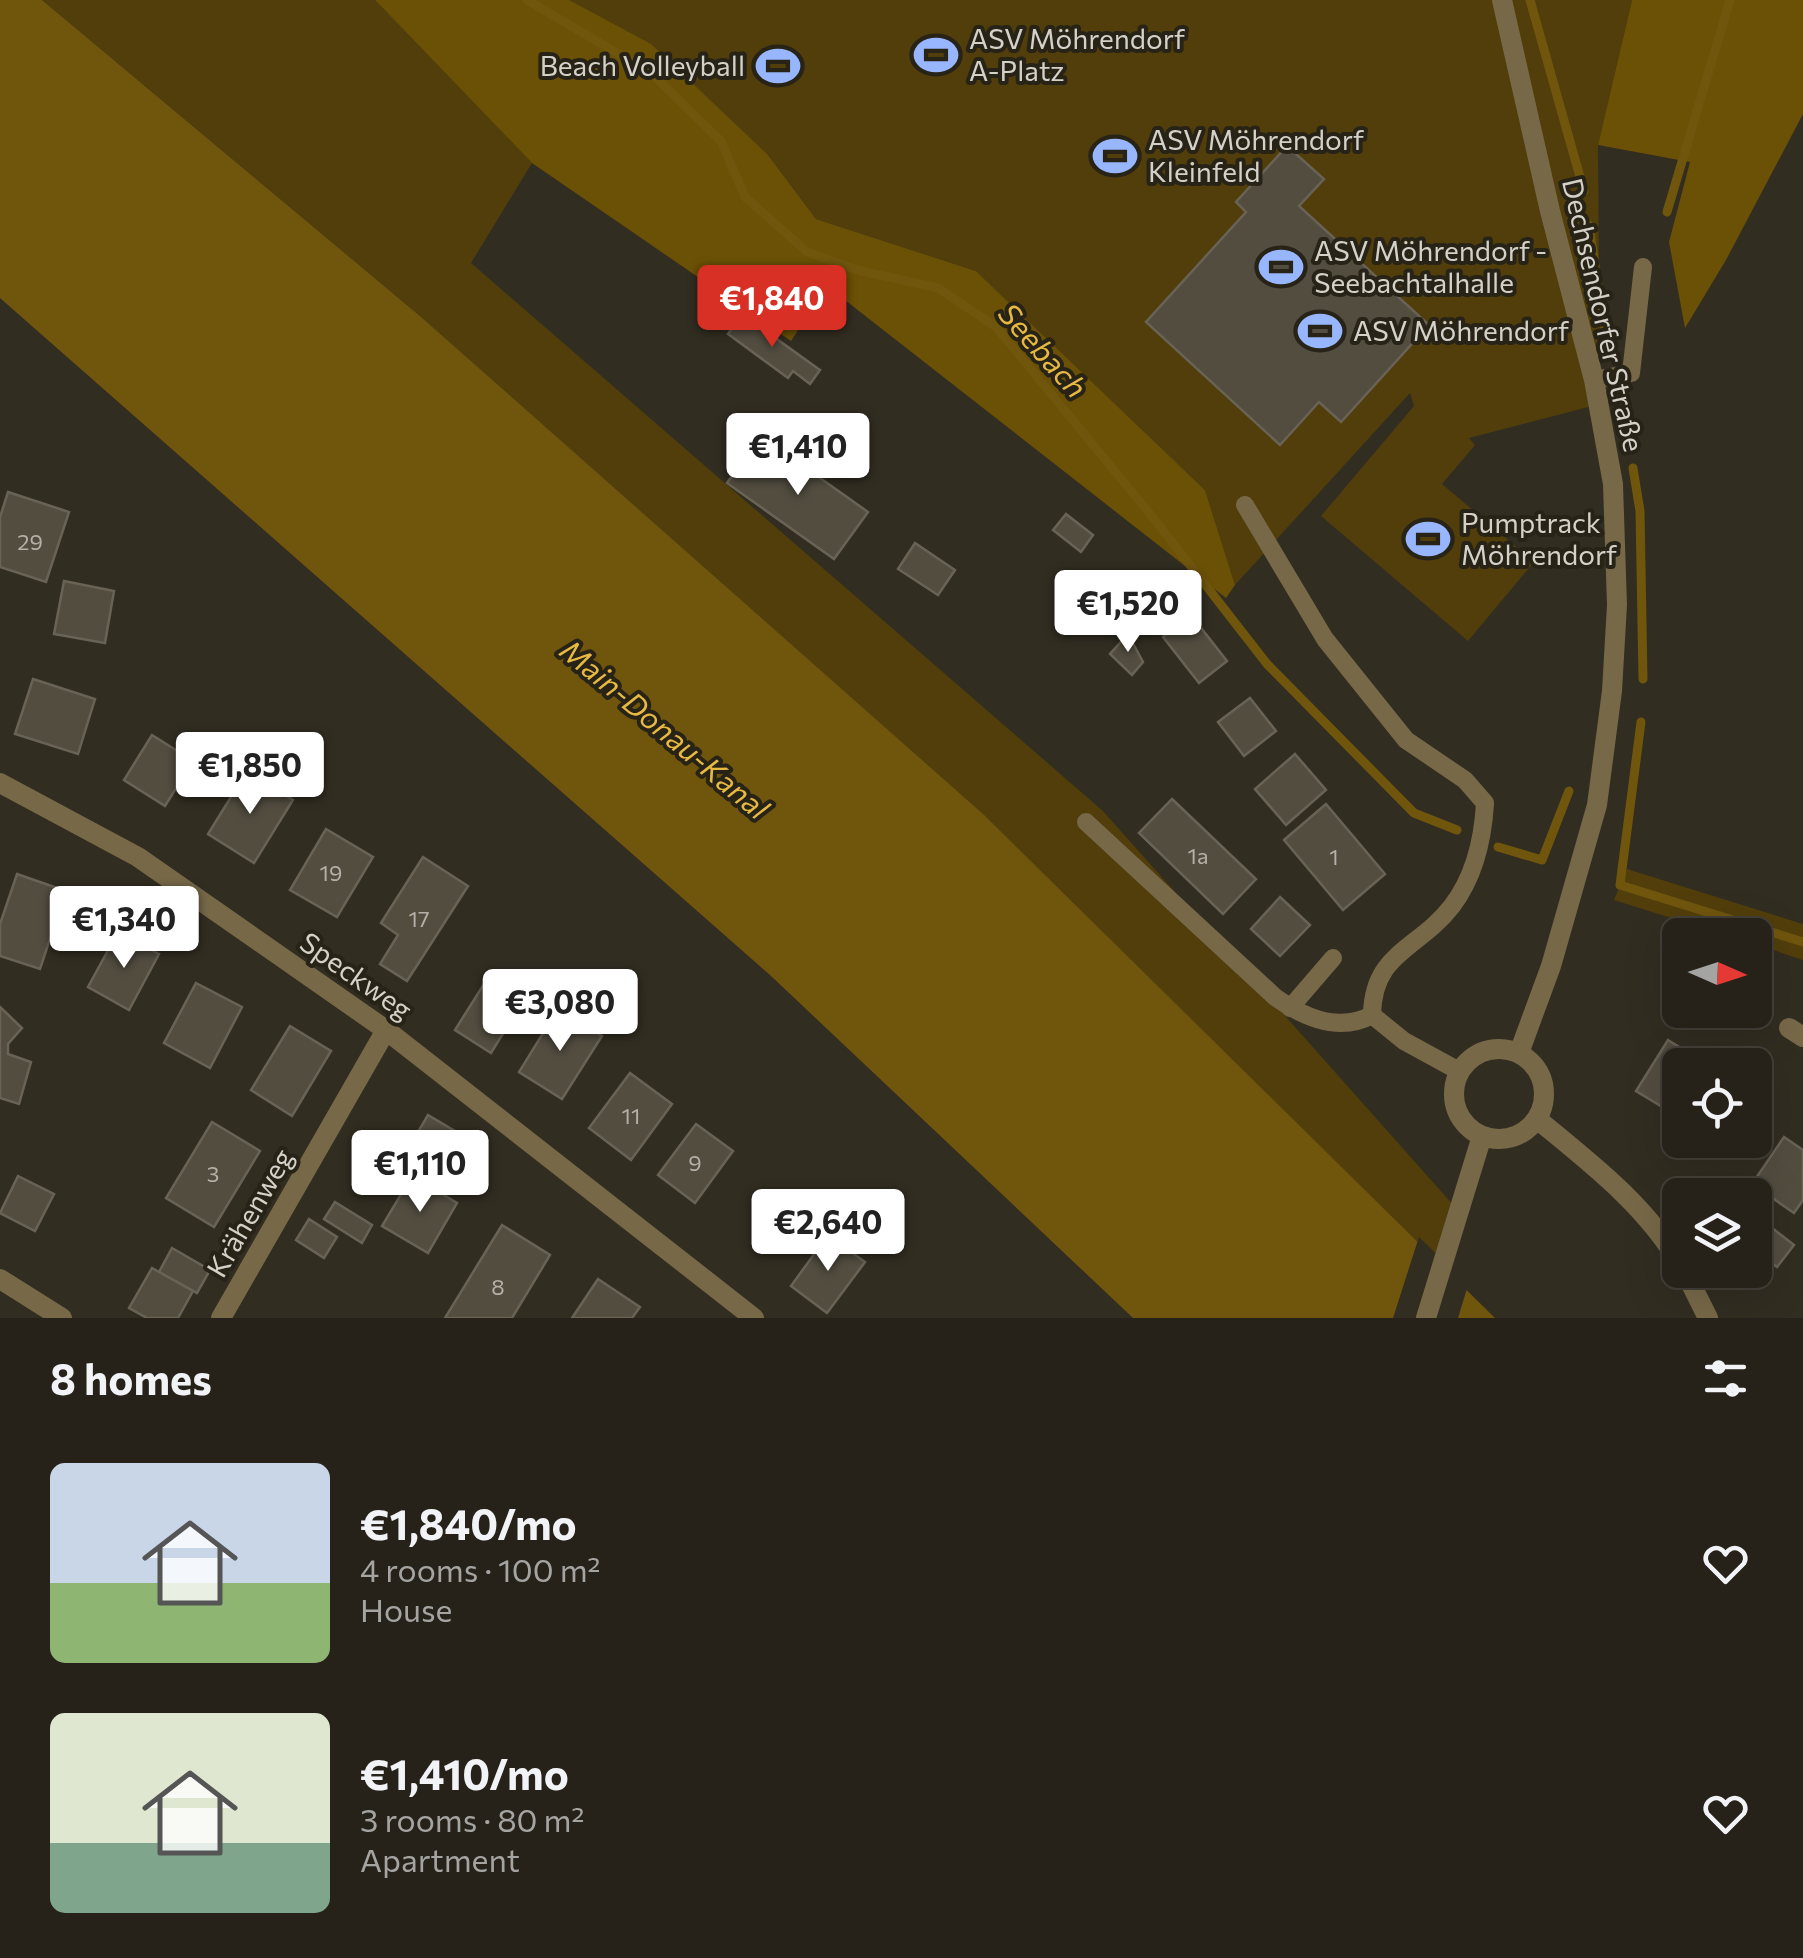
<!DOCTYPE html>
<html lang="en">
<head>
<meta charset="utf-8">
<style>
	:root { --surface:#262219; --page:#322f26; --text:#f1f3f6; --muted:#a4a4a2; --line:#423f38; --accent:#d93025 }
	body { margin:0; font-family:Commissioner,sans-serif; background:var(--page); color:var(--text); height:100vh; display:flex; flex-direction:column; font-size:38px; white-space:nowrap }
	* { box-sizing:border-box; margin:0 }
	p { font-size:32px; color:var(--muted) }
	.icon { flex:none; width:55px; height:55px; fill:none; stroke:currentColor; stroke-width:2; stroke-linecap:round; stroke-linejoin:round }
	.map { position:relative; height:1318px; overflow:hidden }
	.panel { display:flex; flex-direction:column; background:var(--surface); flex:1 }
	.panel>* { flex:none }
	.needle { width:65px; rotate:93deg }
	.tools { position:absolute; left:1662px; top:918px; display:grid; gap:20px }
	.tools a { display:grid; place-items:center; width:110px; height:110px; border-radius:15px; background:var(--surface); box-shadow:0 10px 40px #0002,0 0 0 2px var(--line); font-size:50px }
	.price { position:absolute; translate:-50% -85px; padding:0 22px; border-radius:10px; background:#fff; color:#222; font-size:32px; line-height:65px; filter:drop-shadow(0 2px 5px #0008) }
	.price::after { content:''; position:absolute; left:50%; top:60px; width:30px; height:22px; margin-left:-15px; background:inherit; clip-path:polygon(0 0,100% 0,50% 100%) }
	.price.active { background:var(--accent); color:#fff }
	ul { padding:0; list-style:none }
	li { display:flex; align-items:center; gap:30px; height:250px; padding:0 50px }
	li span { display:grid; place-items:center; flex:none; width:280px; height:200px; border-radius:15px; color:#555 }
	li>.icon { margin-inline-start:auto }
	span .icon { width:120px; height:120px; fill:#fffc; stroke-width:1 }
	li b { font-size:42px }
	h2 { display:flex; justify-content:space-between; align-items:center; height:120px; padding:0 50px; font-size:42px }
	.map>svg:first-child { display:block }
	.green { fill:#513e0b }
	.forest { fill:#6b5105 }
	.water { fill:#70550d }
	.pier { fill:#322d21 }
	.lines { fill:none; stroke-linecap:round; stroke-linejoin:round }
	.stream { stroke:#70550d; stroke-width:9 }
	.building { fill:#534d40; stroke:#696356; stroke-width:2.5 }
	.service { stroke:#776848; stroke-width:18 }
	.minor { stroke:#776848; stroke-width:20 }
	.tertiary { stroke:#776848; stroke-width:20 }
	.labels { text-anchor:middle; stroke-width:8; stroke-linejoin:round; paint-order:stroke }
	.number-label { font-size:22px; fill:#b4b0a7 }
	.poi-label { font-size:28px; fill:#d4d1c9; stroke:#282317; text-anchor:start }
	.street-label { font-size:28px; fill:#d4d1c9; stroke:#282317 }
	.water-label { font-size:30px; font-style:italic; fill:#e8b941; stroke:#282317 }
</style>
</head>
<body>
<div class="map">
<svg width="1803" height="1318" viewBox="0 0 1803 1318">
	<rect width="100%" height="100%" fill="#322d21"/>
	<g class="green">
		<path d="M42,0H375L532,163L471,263L1103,811L1455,1207L1434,1258L982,814L420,316Z"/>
		<path d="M569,0H1632L1598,145L1600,404L1469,438L1475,445L1442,484L1534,562L1468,641L1321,516L1414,406L1410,393L1235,585L1205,490L976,271L816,219L768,155Z"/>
		<path d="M1627,869L1803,924V960L1755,944V935H1725L1614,900Z"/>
	</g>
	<g class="forest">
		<path d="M375,0H569L651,44L768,155L816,219L976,271L1205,490L1235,585L1226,598L827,286L791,341L532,163Z"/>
		<path d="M1632,0H1803V114L1726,260L1685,328L1669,242L1690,162L1598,145Z"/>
	</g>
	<path class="water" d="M0,0H42L420,316L983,814L1495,1318H1133L770,975L0,298Z"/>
	<path class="pier" d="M1419,1237L1468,1285L1458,1318H1393Z"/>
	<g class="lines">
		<g class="stream">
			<path d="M527,0L651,73L721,141L745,197L807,252L857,270L938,288L996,327L1155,520L1267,664L1414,813L1457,830"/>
			<path d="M1530,0L1584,191"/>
			<path d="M1667,212L1730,0"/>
			<path d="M1589,225L1607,347"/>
			<path d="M1620,396L1629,444"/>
			<path d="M1633,468L1640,511L1643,679"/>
			<path d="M1641,722L1620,885L1803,942"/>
			<path d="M1498,847L1542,860L1569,791"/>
		</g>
	</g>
	<g class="building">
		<path d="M1287,146L1324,179L1299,206L1429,325L1341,422L1319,402L1280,445L1146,322L1246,212L1236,202Z"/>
		<path d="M742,314L820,370L810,384L793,371L788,378L728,334Z"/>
		<path d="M761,436L868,512L834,559L727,483Z"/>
		<path d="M8,492L69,512L46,582L0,567V517Z"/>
		<path d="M1066,514L1093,535L1081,552L1053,530Z"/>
		<path d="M915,543L955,570L938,595L898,569Z"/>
		<path d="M1152,576L1169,597L1142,619L1126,598Z"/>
		<path d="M64,581L114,591L105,643L54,634Z"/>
		<path d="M1191,615L1227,661L1199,683L1163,637Z"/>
		<path d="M1128,634L1143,662L1132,675L1110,654Z"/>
		<path d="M33,679L95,699L78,754L15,734Z"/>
		<path d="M1250,698L1276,731L1244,756L1218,722Z"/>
		<path d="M152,735L193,761L165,806L124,780Z"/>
		<path d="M1295,754L1326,790L1286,825L1255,789Z"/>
		<path d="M247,771L293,800L254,863L208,834Z"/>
		<path d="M1172,799L1256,879L1223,914L1139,833Z"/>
		<path d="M1326,804L1385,874L1343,910L1284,840Z"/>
		<path d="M326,829L373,857L337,917L290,890Z"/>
		<path d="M423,857L468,886L407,981L380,964L398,935L381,923Z"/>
		<path d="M17,874L66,891L40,969L0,956V924Z"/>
		<path d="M1280,897L1310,925L1280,956L1251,929Z"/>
		<path d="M118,932L159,954L129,1010L88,987Z"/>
		<path d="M489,976L525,998L491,1053L455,1030Z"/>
		<path d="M196,983L242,1007L210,1068L164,1043Z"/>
		<path d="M0,1007L22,1028L8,1044V1054L31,1062L19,1104L0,1098Z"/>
		<path d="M558,1009L602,1036L562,1099L519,1072Z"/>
		<path d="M290,1026L331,1051L292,1116L251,1090Z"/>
		<path d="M1668,1040L1708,1065H1680L1679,1117L1636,1091Z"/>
		<path d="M630,1073L672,1104L631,1160L589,1128Z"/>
		<path d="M428,1115L475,1143L445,1194L398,1166Z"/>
		<path d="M212,1122L260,1151L214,1227L166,1198Z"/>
		<path d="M696,1124L733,1151L695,1203L658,1175Z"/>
		<path d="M1784,1137L1803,1150V1200L1794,1213L1752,1184Z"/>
		<path d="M18,1176L54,1194L35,1231L0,1213Z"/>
		<path d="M412,1176L457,1203L428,1253L382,1226Z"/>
		<path d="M335,1202L372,1225L362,1243L324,1219Z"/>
		<path d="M309,1219L337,1237L324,1258L296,1240Z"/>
		<path d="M502,1225L550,1255L512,1318H445Z"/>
		<path d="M1772,1228L1794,1245L1777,1267L1755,1250Z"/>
		<path d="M828,1235L865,1262L827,1313L791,1286Z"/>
		<path d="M172,1248L210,1270L197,1293L159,1272Z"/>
		<path d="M152,1268L193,1291L178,1318H147L129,1308Z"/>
		<path d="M598,1279L640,1307L632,1318H572Z"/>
	</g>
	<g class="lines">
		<g class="service">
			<path d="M1594,380L1631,373L1643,267"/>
			<path d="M1245,505L1325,639L1406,740L1465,780L1485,803C1483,839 1474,877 1452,906C1418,950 1373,952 1372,1015"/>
			<path d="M1086,822L1275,997C1303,1017 1339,1033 1372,1015"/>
			<path d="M1290,1008L1333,958"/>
			<path d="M1372,1015L1404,1041L1459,1071"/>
		</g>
		<g class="minor">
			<path d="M0,783L138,857L386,1030L754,1318"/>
			<path d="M1789,1028L1803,1037"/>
			<path d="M1537,1119C1589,1162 1646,1205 1680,1264"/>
			<path d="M1684,1270L1708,1318"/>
			<path d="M0,1279L62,1318"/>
			<path d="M221,1318L386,1030"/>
		</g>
		<g class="tertiary">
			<path d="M1502,0L1550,211L1594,380L1613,484L1617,605L1612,691L1597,805L1551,966L1519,1053"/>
			<circle cx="1499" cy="1094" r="45"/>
			<path d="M1426,1318L1482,1136"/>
		</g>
	</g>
	<defs>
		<g id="stadium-bare" transform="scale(3.45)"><path d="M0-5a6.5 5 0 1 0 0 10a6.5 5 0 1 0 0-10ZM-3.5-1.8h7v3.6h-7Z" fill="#97b6fd" stroke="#282317" stroke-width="2.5" paint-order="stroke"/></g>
	</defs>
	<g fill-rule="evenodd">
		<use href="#stadium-bare" x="936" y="55"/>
		<use href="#stadium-bare" x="778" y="66"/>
		<use href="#stadium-bare" x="1115" y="156"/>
		<use href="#stadium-bare" x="1281" y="267"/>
		<use href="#stadium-bare" x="1320" y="331"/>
		<use href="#stadium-bare" x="1428" y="539"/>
	</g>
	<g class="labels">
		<g class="number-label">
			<text x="30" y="550">29</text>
			<text x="1198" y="864">1a</text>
			<text x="1334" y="865">1</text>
			<text x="331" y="881">19</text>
			<text x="419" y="927">17</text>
			<text x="631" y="1124">11</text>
			<text x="695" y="1171">9</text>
			<text x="213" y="1182">3</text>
			<text x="498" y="1295">8</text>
		</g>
		<g class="poi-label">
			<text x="969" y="49">ASV Möhrendorf<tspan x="969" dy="32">A-Platz</tspan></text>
			<text x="745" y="76" text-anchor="end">Beach Volleyball</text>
			<text x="1148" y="150">ASV Möhrendorf<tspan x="1148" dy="32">Kleinfeld</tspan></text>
			<text x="1314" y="261">ASV Möhrendorf -<tspan x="1314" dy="32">Seebachtalhalle</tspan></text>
			<text x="1353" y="341">ASV Möhrendorf</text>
			<text x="1461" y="533">Pumptrack<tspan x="1461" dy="32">Möhrendorf</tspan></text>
		</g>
		<g class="street-label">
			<text transform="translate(1603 315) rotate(77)" y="10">Dechsendorfer Straße</text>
			<text transform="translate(356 976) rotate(35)" y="10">Speckweg</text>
			<text transform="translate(250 1213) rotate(-60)" y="10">Krähenweg</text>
		</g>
		<g class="water-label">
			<text transform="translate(1042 351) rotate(48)" y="10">Seebach</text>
			<text transform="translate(664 730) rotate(40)" y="10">Main-Donau-Kanal</text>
		</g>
	</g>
</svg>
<div class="tools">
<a><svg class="needle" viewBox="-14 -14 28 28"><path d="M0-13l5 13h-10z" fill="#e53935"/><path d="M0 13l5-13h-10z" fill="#a4a4a2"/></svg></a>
<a><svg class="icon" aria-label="locate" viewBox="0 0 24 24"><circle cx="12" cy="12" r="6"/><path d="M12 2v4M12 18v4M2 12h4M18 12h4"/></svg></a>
<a><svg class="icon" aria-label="layers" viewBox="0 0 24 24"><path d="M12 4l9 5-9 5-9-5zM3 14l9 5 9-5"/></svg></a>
</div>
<b class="price active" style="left:772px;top:350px">€1,840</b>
<b class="price" style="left:798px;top:498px">€1,410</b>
<b class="price" style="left:1128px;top:655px">€1,520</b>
<b class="price" style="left:250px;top:817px">€1,850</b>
<b class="price" style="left:124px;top:971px">€1,340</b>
<b class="price" style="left:560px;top:1054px">€3,080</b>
<b class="price" style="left:420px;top:1215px">€1,110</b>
<b class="price" style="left:828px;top:1274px">€2,640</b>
</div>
<section class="panel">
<h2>8 homes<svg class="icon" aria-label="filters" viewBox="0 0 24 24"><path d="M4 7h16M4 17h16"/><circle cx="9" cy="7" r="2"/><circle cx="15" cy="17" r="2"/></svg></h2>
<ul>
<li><span style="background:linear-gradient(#c9d6e8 60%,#8fb573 0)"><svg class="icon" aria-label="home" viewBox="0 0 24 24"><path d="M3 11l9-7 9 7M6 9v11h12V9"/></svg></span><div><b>€1,840/mo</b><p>4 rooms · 100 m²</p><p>House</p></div><svg class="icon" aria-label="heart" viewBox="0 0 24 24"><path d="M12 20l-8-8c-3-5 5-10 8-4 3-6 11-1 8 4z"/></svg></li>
<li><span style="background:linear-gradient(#dfe7d0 65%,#7fa58c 0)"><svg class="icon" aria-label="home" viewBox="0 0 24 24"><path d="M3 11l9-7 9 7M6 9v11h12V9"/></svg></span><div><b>€1,410/mo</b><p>3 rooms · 80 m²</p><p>Apartment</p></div><svg class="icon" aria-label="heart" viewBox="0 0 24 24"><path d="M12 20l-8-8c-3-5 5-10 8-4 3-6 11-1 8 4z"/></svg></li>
</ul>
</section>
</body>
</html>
